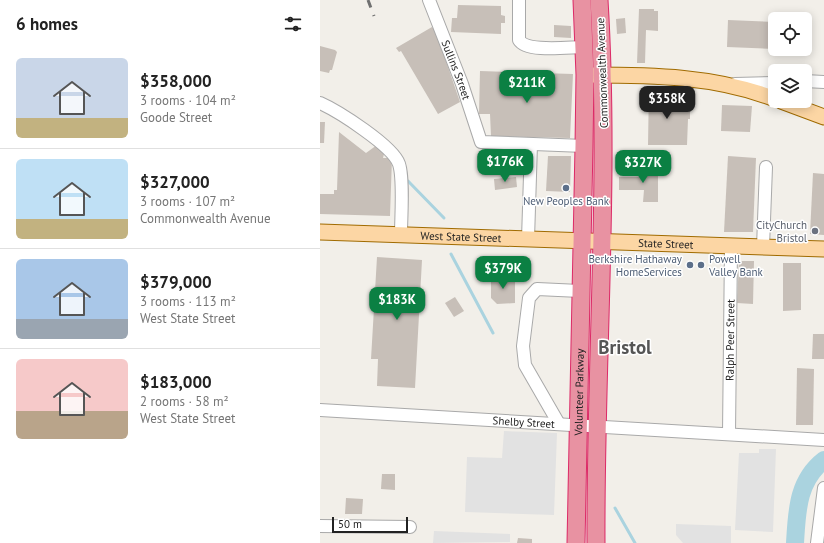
<!DOCTYPE html>
<html lang="en">
<head>
<meta charset="utf-8">
<style>
	:root { --surface:#fff; --page:#f6f6f6; --text:#222; --muted:#767676; --line:#e0e0e0; --accent:#0b8043 }
	body { margin:0; font-family:"PT Sans",sans-serif; background:var(--page); color:var(--text); height:100vh; display:flex; flex-direction:column; font-size:15px; white-space:nowrap }
	* { box-sizing:border-box; margin:0 }
	p { font-size:13px; color:var(--muted) }
	.icon { flex:none; width:22px; height:22px; fill:none; stroke:currentColor; stroke-width:2; stroke-linecap:round; stroke-linejoin:round }
	.map { position:relative; flex:1; overflow:hidden }
	.sheet { display:flex; flex-direction:column; background:var(--surface); width:320px }
	.sheet>* { flex:none }
	.fabs { position:absolute; left:448px; top:12px; display:grid; gap:8px }
	.fabs a { display:grid; place-items:center; width:44px; height:44px; border-radius:6px; background:var(--surface); box-shadow:0 2px 10px #0003; font-size:20px }
	.scale { position:absolute; left:12px; bottom:10px; width:76px; box-sizing:border-box; padding-left:4px; border:2px solid #222; border-top:0; font-size:11px; line-height:14px; white-space:nowrap; color:#222; -webkit-text-stroke:3px #fff; paint-order:stroke }
	.price { position:absolute; translate:-50% -34px; padding:0 9px; border-radius:8px; background:var(--accent); color:#fff; font-size:13px; line-height:26px; filter:drop-shadow(0 1px 2px #0008) }
	.price::after { content:''; position:absolute; left:50%; top:24px; width:12px; height:9px; margin-left:-6px; background:inherit; clip-path:polygon(0 0,100% 0,50% 100%) }
	.price.active { background:#222; color:#fff }
	ul { padding:0; list-style:none }
	li { display:flex; align-items:center; gap:12px; height:100px; padding:0 16px }
	li+li { border-top:1px solid var(--line) }
	li span { display:grid; place-items:center; flex:none; width:112px; height:80px; border-radius:6px; color:#555 }
	li>.icon { margin-inline-start:auto }
	span .icon { width:48px; height:48px; fill:#fffc; stroke-width:1 }
	li b { font-size:17px }
	h2 { display:flex; justify-content:space-between; align-items:center; height:48px; padding:0 16px; font-size:17px }
	main { display:flex; flex:1; min-height:0 }
	.map>svg:first-child { display:block }
	.parking { fill:#e2e2e2 }
	.lines { fill:none; stroke-linecap:round; stroke-linejoin:round }
	.stream { stroke:#aad3df; stroke-width:3 }
	.river { stroke:#aad3df; stroke-width:18 }
	.building { fill:#c7bfb8 }
	.minor-casing { stroke:#a9a9a9; stroke-width:14 }
	.major-casing { stroke:#a06b00; stroke-width:17 }
	.highway-casing { stroke:#dc2a67; stroke-width:19 }
	.minor { stroke:#fff; stroke-width:12 }
	.major { stroke:#fcd6a4; stroke-width:15 }
	.highway { stroke:#e892a2; stroke-width:17 }
	.rail { stroke:#707070; stroke-width:3; stroke-dasharray:8 8; stroke-linecap:butt }
	.service-dot { fill:#5c6f8a; stroke:#fff; stroke-width:1.5 }
	.worship-dot { fill:#6b7280; stroke:#fff; stroke-width:1.5 }
	.labels { text-anchor:middle; stroke-width:3; stroke-linejoin:round; paint-order:stroke }
	.street-label { font-size:11px; fill:#222; stroke:#fff }
	.service-label { font-size:11px; fill:#4e5e75; stroke:#fff }
	.worship-label { font-size:11px; fill:#5b616d; stroke:#fff; text-anchor:end }
	.town-label { font-size:19px; font-weight:bold; fill:#555; stroke:#fff }
</style>
</head>
<body>
<main>
<section class="sheet">
<h2>6 homes<svg class="icon" aria-label="filters" viewBox="0 0 24 24"><path d="M4 7h16M4 17h16"/><circle cx="9" cy="7" r="2"/><circle cx="15" cy="17" r="2"/></svg></h2>
<ul>
<li><span style="background:linear-gradient(#c9d6e8 75%,#c2b280 0)"><svg class="icon" aria-label="home" viewBox="0 0 24 24"><path d="M3 11l9-7 9 7M6 9v11h12V9"/></svg></span><div><b>$358,000</b><p>3 rooms · 104 m²</p><p>Goode Street</p></div></li>
<li><span style="background:linear-gradient(#bfe0f5 75%,#c2b280 0)"><svg class="icon" aria-label="home" viewBox="0 0 24 24"><path d="M3 11l9-7 9 7M6 9v11h12V9"/></svg></span><div><b>$327,000</b><p>3 rooms · 107 m²</p><p>Commonwealth Avenue</p></div></li>
<li><span style="background:linear-gradient(#a9c7e8 75%,#9aa5b1 0)"><svg class="icon" aria-label="home" viewBox="0 0 24 24"><path d="M3 11l9-7 9 7M6 9v11h12V9"/></svg></span><div><b>$379,000</b><p>3 rooms · 113 m²</p><p>West State Street</p></div></li>
<li><span style="background:linear-gradient(#f6c9c9 65%,#b9a48a 0)"><svg class="icon" aria-label="home" viewBox="0 0 24 24"><path d="M3 11l9-7 9 7M6 9v11h12V9"/></svg></span><div><b>$183,000</b><p>2 rooms · 58 m²</p><p>West State Street</p></div></li>
</ul>
</section>
<div class="map">
<svg width="504" height="543" viewBox="0 0 504 543">
	<rect width="100%" height="100%" fill="#f2efe9"/>
	<g class="parking">
		<path d="M184,431L237,433L234,515L145,512L147,457L182,458Z"/>
		<path d="M439,449H456L453,532L415,530L419,453H439Z"/>
		<path d="M356,524L411,526V543H363L356,535Z"/>
		<path d="M114,531L190,534V542L113,543Z"/>
	</g>
	<g class="lines">
		<g class="stream">
			<path d="M88,181L124,218"/>
			<path d="M131,254L173,333"/>
			<path d="M295,508L315,543"/>
		</g>
		<path class="river" d="M475,543C477,512 477,481 504,460"/>
	</g>
	<g class="building">
		<path d="M138,5L181,6V15L185,16V23H181V34L131,32L132,18H137Z"/>
		<path d="M319,9H334V11H338V31L326,30L325,63H317Z"/>
		<path d="M305,18L306,33L297,34L296,19Z"/>
		<path d="M408,20L455,22V49L407,47Z"/>
		<path d="M234,25L251,26V38L234,37Z"/>
		<path d="M112,27L116,32L140,102L118,114L81,51L79,52L76,48Z"/>
		<path d="M0,46L15,50L17,52L12,70H10L9,73L0,71Z"/>
		<path d="M160,71L253,74L250,138L171,136L170,114H159Z"/>
		<path d="M329,86H343L342,97L362,98V111H370V119H368L367,145H328Z"/>
		<path d="M402,105L432,106L430,132L401,131Z"/>
		<path d="M0,122H5L4,143H0Z"/>
		<path d="M19,132L46,153L57,145L64,154L63,158H72L70,216L0,214V194H14V190H17Z"/>
		<path d="M228,156H251L250,192L226,191Z"/>
		<path d="M408,156L436,158L433,232H404Z"/>
		<path d="M322,168L338,169V202H323L324,190H299V177H322Z"/>
		<path d="M493,173L504,174V235L490,234Z"/>
		<path d="M196,177L197,187L175,190L174,179Z"/>
		<path d="M57,257L102,260L95,388L57,386L58,359H51Z"/>
		<path d="M419,261H434L433,304L417,303Z"/>
		<path d="M463,263H481V310L463,311Z"/>
		<path d="M171,278H195V303L177,304L171,298Z"/>
		<path d="M135,297L144,311L134,317L125,303Z"/>
		<path d="M493,334H504V359H492Z"/>
		<path d="M477,368L494,369L493,425H476Z"/>
		<path d="M62,474H75V490L61,489Z"/>
		<path d="M26,498L43,499L42,514H25Z"/>
		<path d="M198,538L212,539V543H197Z"/>
	</g>
	<g class="lines">
		<g class="minor-casing">
			<g id="minor">
				<path id="s1" d="M109,0L142,84L161,142L264,146"/>
				<path d="M199,0V40C207,53 249,47 264,47"/>
				<path d="M485,81L504,82"/>
				<path d="M415,84L455,83"/>
				<path d="M0,103C18,111 73,146 79,164C84,179 81,217 81,234"/>
				<path d="M208,239L211,144"/>
				<path d="M443,247L446,167"/>
				<path id="s2" d="M0,410L504,440"/>
				<path d="M239,424L205,365L203,346L209,298L217,289L260,291"/>
				<path id="s3" d="M409,434L411,246"/>
				<path d="M0,526L90,527"/>
				<path d="M497,543L504,488"/>
			</g>
		</g>
		<g class="major-casing">
			<g id="major">
				<path d="M270,75C332,75 396,76 455,99"/>
				<path d="M461,101L504,117"/>
				<path id="s4" d="M0,232L504,249"/>
			</g>
		</g>
		<g class="highway-casing">
			<g id="highway">
				<path id="s5" d="M256,543L264,146L265,75L262,0"/>
				<path d="M276,543C275,362 290,181 279,0"/>
			</g>
		</g>
		<use href="#minor" class="minor"/>
		<use href="#major" class="major"/>
		<use href="#highway" class="highway"/>
		<path class="rail" d="M48,0L54,16"/>
	</g>
	<g class="service-dot">
		<circle cx="246" cy="188" r="4"/>
		<circle cx="370" cy="265" r="4"/>
		<circle cx="381" cy="265" r="4"/>
	</g>
	<circle class="worship-dot" cx="495" cy="231" r="4"/>
	<g class="labels">
		<g class="street-label">
			<text dy="4" stroke="none"><textPath href="#s1" startOffset="75">Sullins Street</textPath></text>
			<text transform="translate(282 73) rotate(-92)" y="4">Commonwealth Avenue</text>
			<text dy="4" stroke="none"><textPath href="#s4" startOffset="141">West State Street</textPath></text>
			<text dy="4" stroke="none"><textPath href="#s4" startOffset="346">State Street</textPath></text>
			<text dy="4" stroke="none"><textPath href="#s3" startOffset="94">Ralph Peer Street</textPath></text>
			<text dy="4" stroke="none"><textPath href="#s5" startOffset="151">Volunteer Parkway</textPath></text>
			<text dy="4" stroke="none"><textPath href="#s2" startOffset="204">Shelby Street</textPath></text>
		</g>
		<g class="service-label">
			<text x="246" y="205">New Peoples Bank</text>
			<text x="362" y="263" text-anchor="end">Berkshire Hathaway<tspan x="362" dy="13">HomeServices</tspan></text>
			<text x="389" y="263" text-anchor="start">Powell<tspan x="389" dy="13">Valley Bank</tspan></text>
		</g>
		<g class="worship-label">
			<text x="487" y="229">CityChurch<tspan x="487" dy="13">Bristol</tspan></text>
		</g>
		<g class="town-label">
			<text x="305" y="354">Bristol</text>
		</g>
	</g>
</svg>
<div class="fabs">
<a><svg class="icon" aria-label="locate" viewBox="0 0 24 24"><circle cx="12" cy="12" r="6"/><path d="M12 2v4M12 18v4M2 12h4M18 12h4"/></svg></a>
<a><svg class="icon" aria-label="layers" viewBox="0 0 24 24"><path d="M12 4l9 5-9 5-9-5zM3 14l9 5 9-5"/></svg></a>
</div>
<div class="scale">50 m</div>
<b class="price" style="left:207px;top:104px">$211K</b>
<b class="price active" style="left:347px;top:120px">$358K</b>
<b class="price" style="left:185px;top:183px">$176K</b>
<b class="price" style="left:323px;top:184px">$327K</b>
<b class="price" style="left:183px;top:290px">$379K</b>
<b class="price" style="left:77px;top:321px">$183K</b>
</div>
</main>
</body>
</html>
